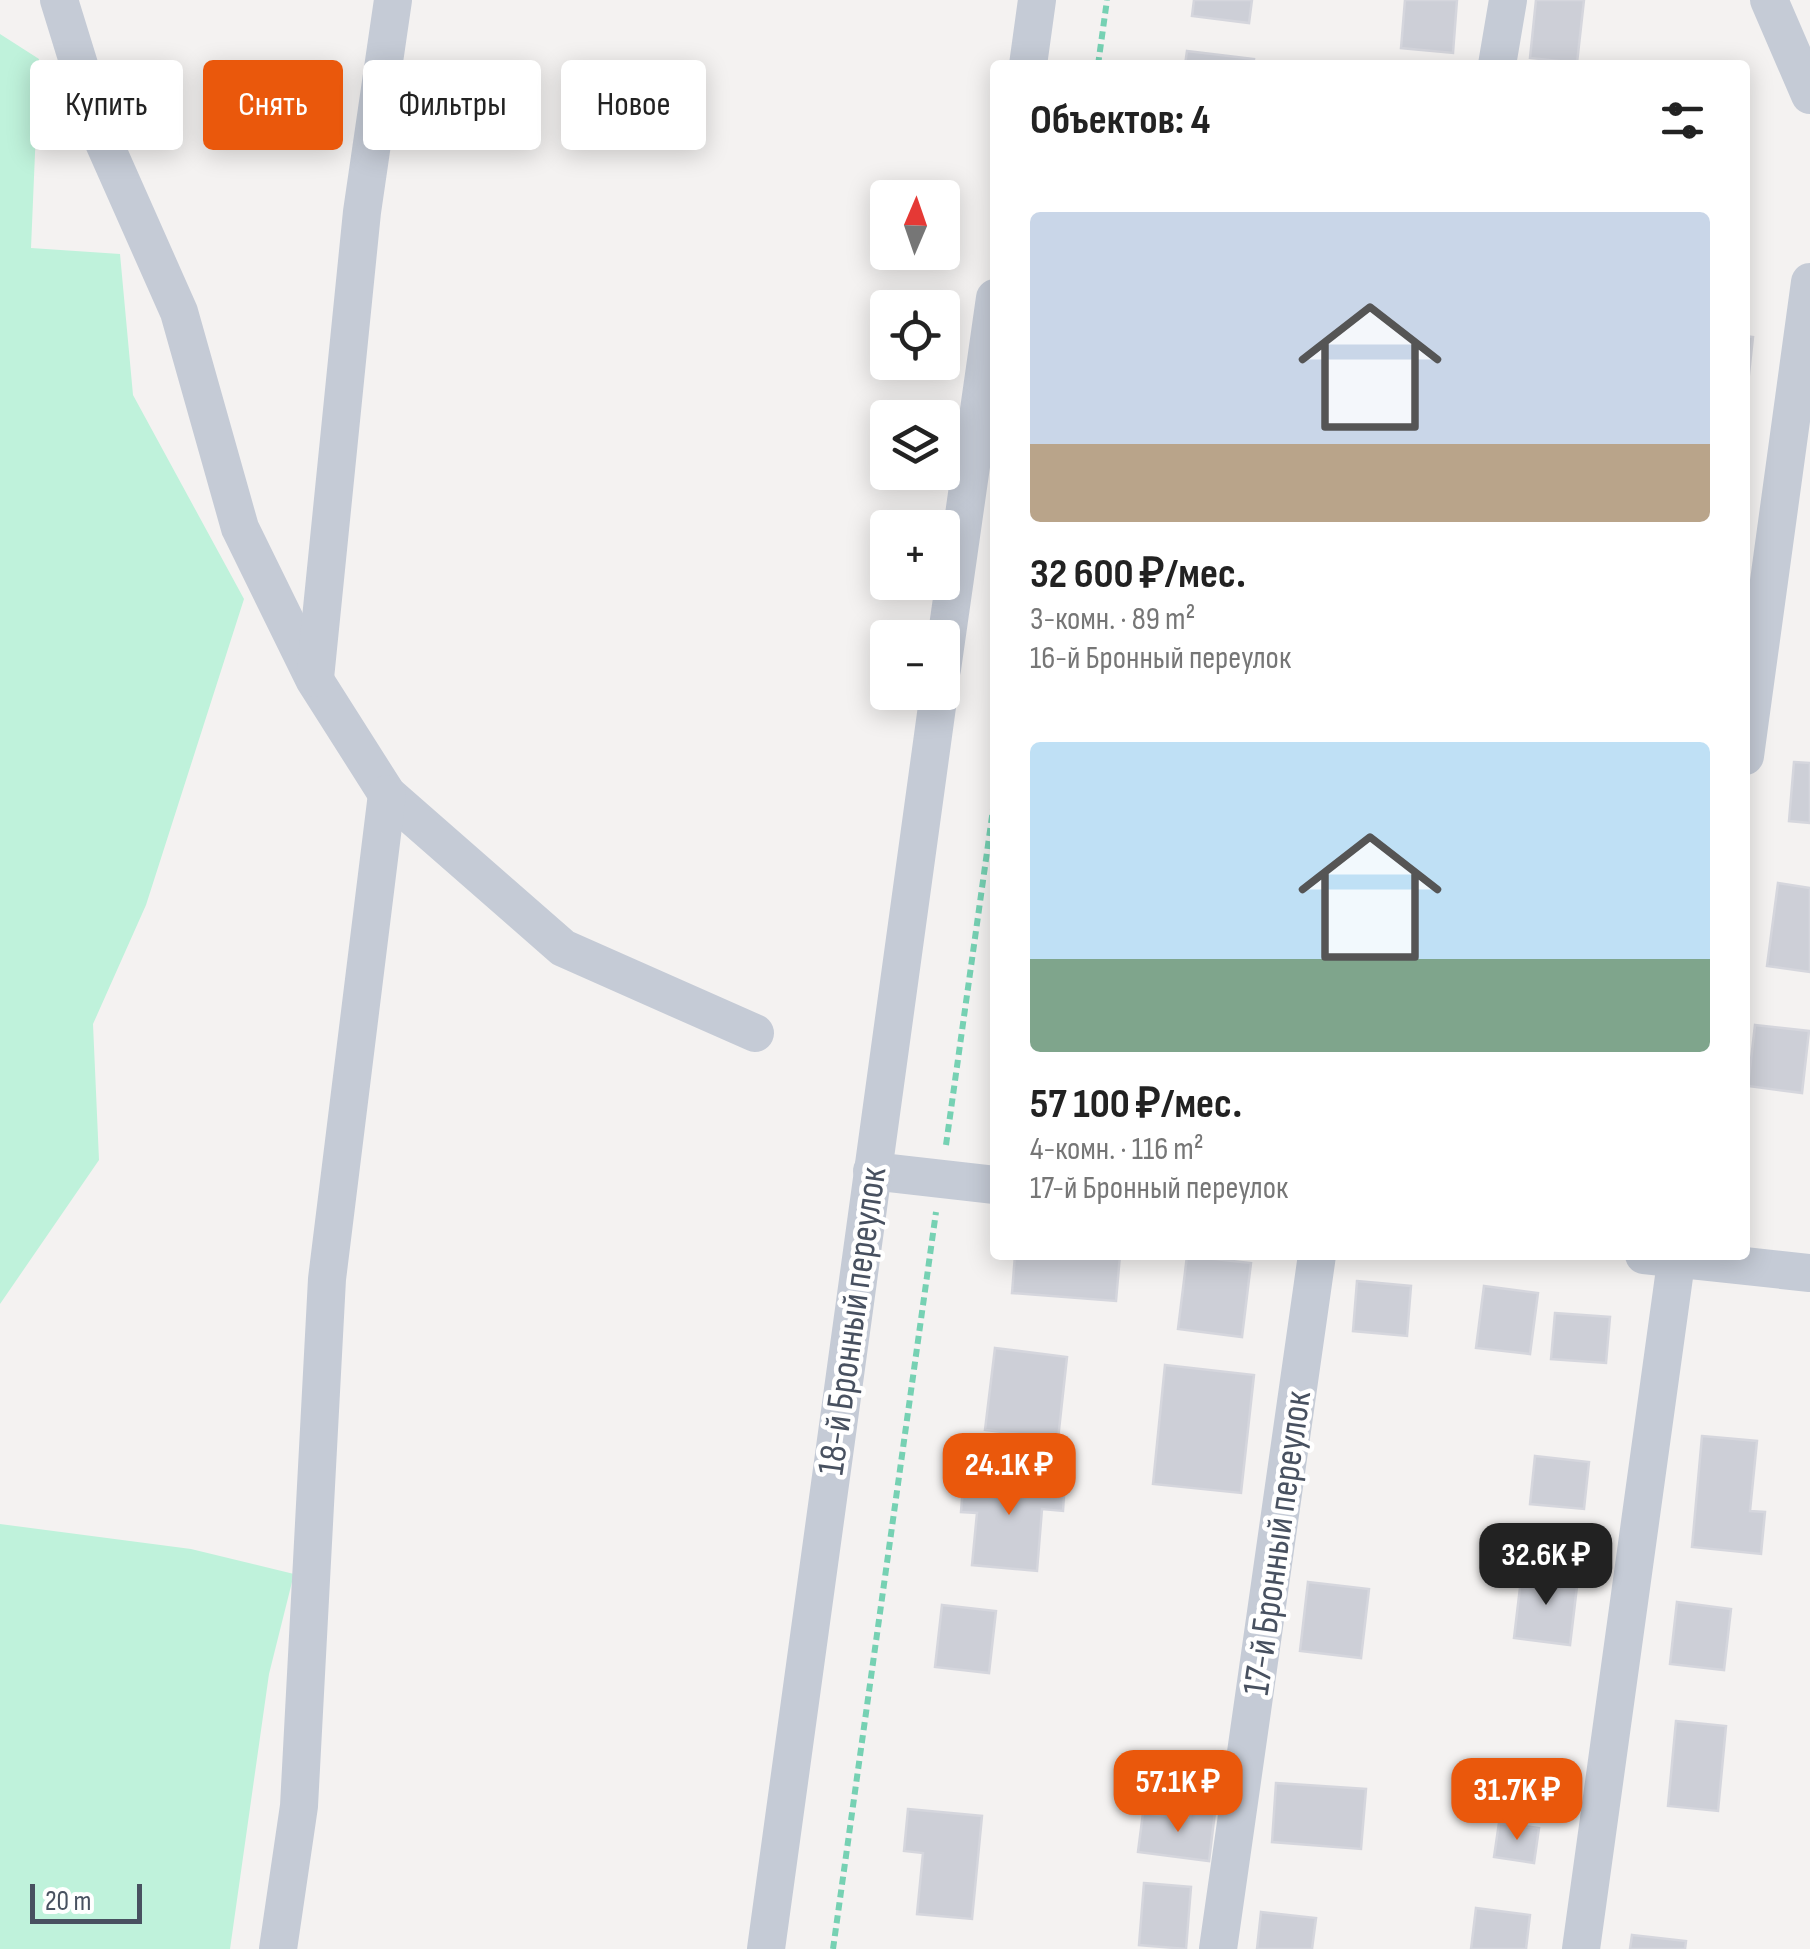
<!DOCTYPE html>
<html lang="ru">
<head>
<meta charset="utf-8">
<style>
	:root { --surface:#fff; --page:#f6f6f6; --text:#222; --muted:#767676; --accent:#ea580c }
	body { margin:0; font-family:"Sofia Sans Condensed",sans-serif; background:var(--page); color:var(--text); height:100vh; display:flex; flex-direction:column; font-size:38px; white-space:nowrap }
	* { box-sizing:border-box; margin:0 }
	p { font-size:32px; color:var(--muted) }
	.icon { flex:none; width:55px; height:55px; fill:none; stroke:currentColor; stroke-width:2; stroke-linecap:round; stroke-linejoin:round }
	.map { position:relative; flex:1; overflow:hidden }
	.details { position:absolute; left:990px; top:60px; width:760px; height:1200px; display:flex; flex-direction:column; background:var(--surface); border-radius:10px; box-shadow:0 5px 25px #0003 }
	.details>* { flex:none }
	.hud { position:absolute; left:30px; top:60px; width:810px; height:90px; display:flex; gap:20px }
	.needle { width:65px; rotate:2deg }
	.buttons { position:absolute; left:870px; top:180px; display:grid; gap:20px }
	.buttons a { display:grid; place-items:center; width:90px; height:90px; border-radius:10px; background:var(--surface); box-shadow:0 5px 25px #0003; font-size:50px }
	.scale { position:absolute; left:30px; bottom:25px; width:112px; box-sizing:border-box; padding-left:10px; border:5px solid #485160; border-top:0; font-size:28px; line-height:35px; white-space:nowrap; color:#485160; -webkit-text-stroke:8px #fff; paint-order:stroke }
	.price { position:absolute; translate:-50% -85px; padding:0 22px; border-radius:20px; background:var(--accent); color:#fff; font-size:32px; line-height:65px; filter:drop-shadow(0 2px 5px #0008) }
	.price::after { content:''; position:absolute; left:50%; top:60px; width:30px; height:22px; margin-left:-15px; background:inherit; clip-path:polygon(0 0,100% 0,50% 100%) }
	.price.current { background:#222; color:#fff }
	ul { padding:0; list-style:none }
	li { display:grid; align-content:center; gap:20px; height:530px; padding:0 40px }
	li span { display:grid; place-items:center; height:310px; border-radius:10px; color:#555 }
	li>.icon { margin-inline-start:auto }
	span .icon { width:180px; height:180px; fill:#fffc; stroke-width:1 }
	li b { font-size:42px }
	h2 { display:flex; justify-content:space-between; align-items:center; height:120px; padding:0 40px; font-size:42px }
	.tag { padding:0 35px; border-radius:10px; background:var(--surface); box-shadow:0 5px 25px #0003; font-size:35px; line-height:90px }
	.tag.current { background:var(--accent); color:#fff }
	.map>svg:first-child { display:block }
	.green { fill:#bff2db }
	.building { fill:#cdcfd7; stroke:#d5d6dd; stroke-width:2.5 }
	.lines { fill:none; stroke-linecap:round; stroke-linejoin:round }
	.path { stroke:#76d1b3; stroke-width:6; stroke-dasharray:8 5; stroke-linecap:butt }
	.minor { stroke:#c5cbd6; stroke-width:38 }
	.labels { text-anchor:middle; stroke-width:9; stroke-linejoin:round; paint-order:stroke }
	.street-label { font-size:38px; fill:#485160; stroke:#fff }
</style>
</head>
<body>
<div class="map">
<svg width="1810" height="1949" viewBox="0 0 1810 1949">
	<rect width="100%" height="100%" fill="#f4f2f1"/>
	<g class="green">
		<path d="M0,34L39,59L31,248L120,254L133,395L244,599L146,905L93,1024L99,1160L0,1304Z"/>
		<path d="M0,1524L191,1549L294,1574L269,1674L230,1949H0Z"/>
	</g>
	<g class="building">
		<path d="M1194,0H1252L1249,23L1192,16Z"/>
		<path d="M1405,0H1457L1453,53L1401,48Z"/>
		<path d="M1536,0H1584L1577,63L1530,58Z"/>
		<path d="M1187,51L1254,59L1253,65H1185Z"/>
		<path d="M1745,336L1753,337L1748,383H1745Z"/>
		<path d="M1794,762L1810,763V823L1789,821Z"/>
		<path d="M1778,883L1810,888V972L1767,966Z"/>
		<path d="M1755,1025L1809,1031L1802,1093L1748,1086Z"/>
		<path d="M1015,1255H1120L1116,1301L1012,1293Z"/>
		<path d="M1187,1256L1251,1263L1242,1337L1178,1329Z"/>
		<path d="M1357,1281L1411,1286L1407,1336L1353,1331Z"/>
		<path d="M1484,1286L1538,1293L1530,1354L1476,1348Z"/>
		<path d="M1555,1313L1610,1317L1606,1363L1551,1359Z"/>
		<path d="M995,1348L1067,1357L1058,1439L985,1430Z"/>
		<path d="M1165,1365L1254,1375L1241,1493L1153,1484Z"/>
		<path d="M1702,1436L1757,1441L1750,1511L1765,1512L1761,1554L1692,1547Z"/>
		<path d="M1535,1456L1589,1462L1584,1509L1530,1504Z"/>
		<path d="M964,1473L1065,1481L1063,1511L1042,1509L1037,1571L972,1565L977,1513L961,1512Z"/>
		<path d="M1522,1571L1578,1578L1570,1645L1514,1638Z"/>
		<path d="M1308,1582L1369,1589L1361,1658L1300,1651Z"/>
		<path d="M1677,1602L1731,1609L1724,1670L1670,1664Z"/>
		<path d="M942,1605L996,1611L989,1673L935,1667Z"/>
		<path d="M1676,1721L1726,1726L1718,1811L1668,1806Z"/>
		<path d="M1276,1783L1366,1789L1361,1849L1272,1842Z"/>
		<path d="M908,1809L982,1816L972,1919L917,1914L923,1853L904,1851Z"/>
		<path d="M1191,1809L1215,1812L1209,1861L1138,1852L1143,1813L1190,1819Z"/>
		<path d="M1499,1823L1539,1828L1534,1863L1494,1857Z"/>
		<path d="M1144,1883L1191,1887L1186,1949L1139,1945Z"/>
		<path d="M1476,1908L1530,1915L1526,1949H1471Z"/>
		<path d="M1261,1912L1316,1918L1312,1949H1257Z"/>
		<path d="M1632,1935L1686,1941L1685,1949H1630Z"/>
	</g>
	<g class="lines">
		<g class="path">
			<path d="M1098,65L1107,0"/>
			<path d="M946,1145L995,795"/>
			<path d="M833,1949L936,1212"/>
		</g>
		<g class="minor">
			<path d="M59,0L101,136L179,312L240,528L314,679L387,794L563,948L755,1033"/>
			<path d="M1769,0L1810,95"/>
			<path d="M1028,65L1037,0"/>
			<path d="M1497,65L1508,0"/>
			<path d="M942,669L995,298"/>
			<path d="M315,678L362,212L393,0"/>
			<path d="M1745,756L1810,282"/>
			<path d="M872,1171L995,1185"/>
			<path d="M1644,1255L1810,1273"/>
			<path d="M278,1949L299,1806L327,1279L387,794"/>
			<path d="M766,1949L939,692"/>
			<path d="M1218,1949L1317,1255"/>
			<path d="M1581,1949L1677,1255"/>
		</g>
	</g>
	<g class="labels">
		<g class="street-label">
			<text transform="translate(851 1321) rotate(-82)" y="13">18-й Бронный переулок</text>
			<text transform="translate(1276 1543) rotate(-82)" y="13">17-й Бронный переулок</text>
		</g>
	</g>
</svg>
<div class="buttons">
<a><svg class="needle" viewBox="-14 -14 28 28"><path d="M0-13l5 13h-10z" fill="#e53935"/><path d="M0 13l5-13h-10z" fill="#767676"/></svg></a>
<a><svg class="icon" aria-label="locate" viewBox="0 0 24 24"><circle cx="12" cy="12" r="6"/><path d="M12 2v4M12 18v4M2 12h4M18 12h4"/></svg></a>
<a><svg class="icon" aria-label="layers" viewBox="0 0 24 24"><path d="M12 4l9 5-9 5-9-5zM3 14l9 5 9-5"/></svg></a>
<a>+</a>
<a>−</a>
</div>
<div class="scale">20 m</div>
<b class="price" style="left:1009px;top:1518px">24.1K ₽</b>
<b class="price current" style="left:1546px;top:1608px">32.6K ₽</b>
<b class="price" style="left:1178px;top:1835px">57.1K ₽</b>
<b class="price" style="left:1517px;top:1843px">31.7K ₽</b>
<div class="hud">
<a class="tag">Купить</a>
<a class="tag current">Снять</a>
<a class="tag">Фильтры</a>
<a class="tag">Новое</a>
</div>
<section class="details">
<h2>Объектов: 4<svg class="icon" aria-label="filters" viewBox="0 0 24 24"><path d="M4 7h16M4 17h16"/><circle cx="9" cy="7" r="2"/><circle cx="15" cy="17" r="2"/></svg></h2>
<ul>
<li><span style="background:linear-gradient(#c9d6e8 75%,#b9a48a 0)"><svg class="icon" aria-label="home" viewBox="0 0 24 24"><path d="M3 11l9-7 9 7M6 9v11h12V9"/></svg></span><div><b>32 600 ₽/мес.</b><p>3-комн. · 89 m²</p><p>16-й Бронный переулок</p></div></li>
<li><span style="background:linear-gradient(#bfe0f5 70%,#7fa58c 0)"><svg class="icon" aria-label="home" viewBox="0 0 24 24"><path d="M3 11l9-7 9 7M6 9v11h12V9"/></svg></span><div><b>57 100 ₽/мес.</b><p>4-комн. · 116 m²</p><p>17-й Бронный переулок</p></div></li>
</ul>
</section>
</div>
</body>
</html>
